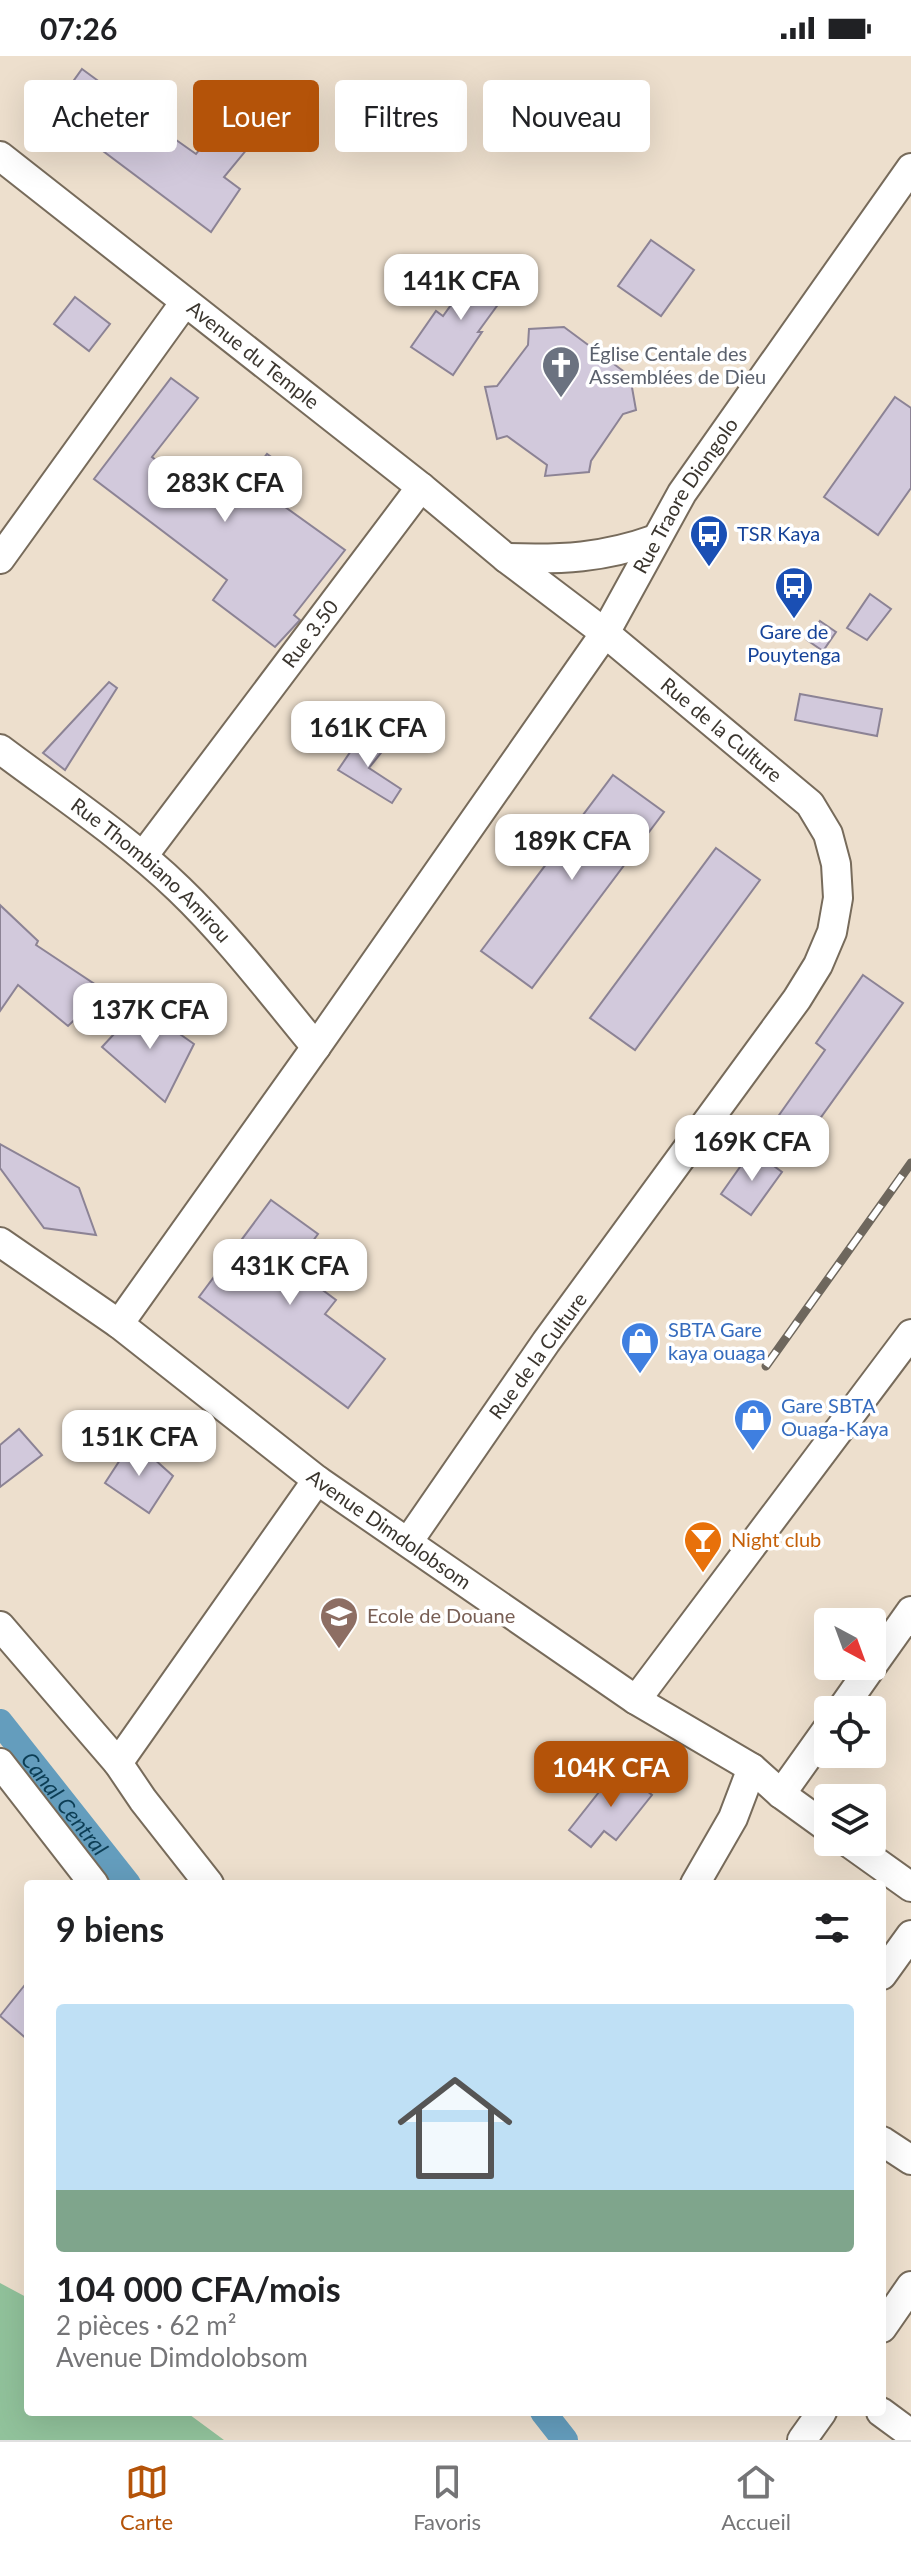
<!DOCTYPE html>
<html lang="fr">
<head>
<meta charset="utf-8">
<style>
	:root { --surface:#fff; --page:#f6f6f6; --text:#202124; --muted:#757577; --line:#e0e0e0; --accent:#b45309 }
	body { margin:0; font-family:Lato,sans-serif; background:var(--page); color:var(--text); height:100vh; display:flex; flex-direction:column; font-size:30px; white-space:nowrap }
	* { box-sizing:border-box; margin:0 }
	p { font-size:26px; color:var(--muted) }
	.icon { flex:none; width:44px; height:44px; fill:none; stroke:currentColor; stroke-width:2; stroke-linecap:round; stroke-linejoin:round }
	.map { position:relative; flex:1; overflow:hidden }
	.sheet { position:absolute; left:24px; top:1824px; width:862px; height:536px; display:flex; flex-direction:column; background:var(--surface); border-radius:8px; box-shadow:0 8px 32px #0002 }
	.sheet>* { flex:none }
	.top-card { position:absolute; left:24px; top:24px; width:864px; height:72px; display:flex; gap:16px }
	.needle { width:52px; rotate:139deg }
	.tools { position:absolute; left:814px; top:1552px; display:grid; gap:16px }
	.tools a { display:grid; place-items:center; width:72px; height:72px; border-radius:8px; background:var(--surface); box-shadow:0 8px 32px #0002; font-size:40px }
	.price { position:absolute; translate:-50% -68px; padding:0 18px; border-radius:16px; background:#fff; color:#222; font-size:26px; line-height:52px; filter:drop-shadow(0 2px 4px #0008) }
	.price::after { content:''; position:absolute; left:50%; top:48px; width:24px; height:18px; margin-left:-12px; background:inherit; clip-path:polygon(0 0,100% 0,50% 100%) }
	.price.active { background:var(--accent); color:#fff }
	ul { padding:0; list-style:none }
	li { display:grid; align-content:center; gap:16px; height:424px; padding:0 32px }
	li+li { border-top:2px solid var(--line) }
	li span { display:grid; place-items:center; height:248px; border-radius:8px; color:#555 }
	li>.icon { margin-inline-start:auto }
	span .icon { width:144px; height:144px; fill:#fffc; stroke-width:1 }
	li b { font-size:34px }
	h2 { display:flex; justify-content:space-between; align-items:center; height:96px; padding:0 32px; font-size:34px }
	.tag { padding:0 28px; border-radius:8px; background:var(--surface); box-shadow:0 8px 32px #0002; font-size:28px; line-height:72px }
	.tag.active { background:var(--accent); color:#fff }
	.status { display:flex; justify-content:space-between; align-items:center; height:56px; padding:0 40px; background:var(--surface); direction:ltr }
	.status svg { height:22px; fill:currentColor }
	.menu { display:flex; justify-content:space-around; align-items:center; height:112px; border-top:2px solid var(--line); background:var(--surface); font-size:22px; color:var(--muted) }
	.menu a { display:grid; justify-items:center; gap:4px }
	.menu .active { color:var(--accent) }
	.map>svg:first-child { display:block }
	.green { fill:#91c29b }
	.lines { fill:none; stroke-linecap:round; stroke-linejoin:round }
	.canal { stroke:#649dbd; stroke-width:26 }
	.building { fill:#d2c9dc; stroke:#8c8395; stroke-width:2 }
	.minor-casing { stroke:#776b5b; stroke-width:32 }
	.minor { stroke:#fff; stroke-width:28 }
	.rail-casing { stroke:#6e675d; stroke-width:9 }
	.rail { stroke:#fff; stroke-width:6; stroke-dasharray:18; stroke-linecap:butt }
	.labels { text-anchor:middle; stroke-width:7; stroke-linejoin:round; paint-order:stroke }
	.worship-label { font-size:20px; fill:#5b616d; stroke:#fff; text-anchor:start }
	.street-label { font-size:20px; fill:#3a352e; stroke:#fff }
	.transit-label { font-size:20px; fill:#164399; stroke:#fff; text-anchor:start }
	.shop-label { font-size:20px; fill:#366cbe; stroke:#fff; text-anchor:start }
	.food-label { font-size:20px; fill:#c56008; stroke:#fff; text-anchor:start }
	.education-label { font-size:20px; fill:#785e54; stroke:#fff; text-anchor:start }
	.water-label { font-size:22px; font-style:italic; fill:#0c3d54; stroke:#fff }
</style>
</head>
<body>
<div class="status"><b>07:26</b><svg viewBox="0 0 49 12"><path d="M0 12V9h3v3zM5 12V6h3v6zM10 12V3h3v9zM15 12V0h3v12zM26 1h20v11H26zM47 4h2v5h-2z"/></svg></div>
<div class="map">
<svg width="911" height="2384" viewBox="0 0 911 2384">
	<rect width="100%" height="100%" fill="#eddfcd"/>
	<path class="green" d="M0,2227L28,2242V2356H186L224,2384H0Z"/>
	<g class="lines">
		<g class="canal">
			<path id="s1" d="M0,1666L128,1828"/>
			<path d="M543,2356L565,2384"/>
		</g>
	</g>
	<g class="building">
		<path d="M82,13L146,60L145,62L196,98L253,29L281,52L224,121L240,133L211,176L47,53L60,35L64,38Z"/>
		<path d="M651,184L694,214L661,260L618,230Z"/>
		<path d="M479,210L510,232L478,276H482L453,319L411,291L436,255L443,260Z"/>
		<path d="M75,241L110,268L89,295L54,268Z"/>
		<path d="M564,271L630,320L636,354L623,358L591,405L589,416L545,420L547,409L507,380L497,383L485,331L497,330L528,289L529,273Z"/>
		<path d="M171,322L198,342L152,401L223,455L267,398L293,417L274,443L345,494L294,559L300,564L275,591L213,544L227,524L94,423Z"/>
		<path d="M895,341L911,352V432L878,479L824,441Z"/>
		<path d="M870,538L891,553L867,584L847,572Z"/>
		<path d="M820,565L836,576L823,595L807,584Z"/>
		<path d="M109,626L117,632L65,714L43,697Z"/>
		<path d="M800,638L882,653L877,680L795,664Z"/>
		<path d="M361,680L384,693L369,712L401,733L392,747L338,714Z"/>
		<path d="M613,719L664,756L532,932L481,895Z"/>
		<path d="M716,792L760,824L635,994L590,962Z"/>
		<path d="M0,849L38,885L36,889L105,935L68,970L18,929L0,955Z"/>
		<path d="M863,919L903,947L806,1082L777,1062L825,994L816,987Z"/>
		<path d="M140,950L194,988L165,1046L102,991Z"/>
		<path d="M0,1088L79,1132L96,1179L44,1172L0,1112Z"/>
		<path d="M752,1094L782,1116L751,1159L721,1138Z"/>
		<path d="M271,1144L318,1178L293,1212L336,1244L325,1258L385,1303L348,1352L199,1241Z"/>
		<path d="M19,1373L42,1399L0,1431V1389Z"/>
		<path d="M133,1384L173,1420L149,1457L105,1427Z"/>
		<path d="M618,1712L652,1739L616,1784L604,1775L591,1791L569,1774Z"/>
		<path d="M28,1925V1984L0,1960Z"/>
	</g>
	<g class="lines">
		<g class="minor-casing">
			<g id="minor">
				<path id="s2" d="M0,100L421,431L506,502L605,577L810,748L828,778L836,808L838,842L832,876L818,909L797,943L546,1286L408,1486"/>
				<path d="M506,502C562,504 603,502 656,483"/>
				<path d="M0,503L185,246"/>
				<path id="s3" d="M0,693C60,738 125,781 179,833C229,881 272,938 316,991"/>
				<path id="s4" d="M143,800L421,431"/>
				<path id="s5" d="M0,1186L119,1268L317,1424L636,1644L752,1712L781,1738L828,1772"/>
				<path id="s6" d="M119,1268L316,991L605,577L682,437L911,112"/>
				<path d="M0,1570L118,1707L143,1744L209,1828"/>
				<path d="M872,1610L911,1555"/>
				<path d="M636,1644L911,1278"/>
				<path d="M841,1654L872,1610"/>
				<path d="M0,1707L94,1828"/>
				<path d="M118,1707L317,1424"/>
				<path d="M781,1738L828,1672"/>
				<path d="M848,1786L911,1831"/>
				<path d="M695,1828L733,1762L752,1712"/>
				<path d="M882,1919L911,1879"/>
				<path d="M882,2085L911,2104"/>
				<path d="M882,2272L911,2230"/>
				<path d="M881,2356L911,2378"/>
				<path d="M802,2384L822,2356"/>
			</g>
		</g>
		<use href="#minor" class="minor"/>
		<g class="rail-casing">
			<path id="rail" d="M766,1310L911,1107"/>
		</g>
		<use href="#rail" class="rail"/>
	</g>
	<defs>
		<g id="church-pin" transform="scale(2)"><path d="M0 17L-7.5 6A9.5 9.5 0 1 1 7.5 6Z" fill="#6b7280" stroke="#fff"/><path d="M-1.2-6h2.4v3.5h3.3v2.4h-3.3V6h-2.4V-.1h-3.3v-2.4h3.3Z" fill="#fff"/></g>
		<g id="bus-pin" transform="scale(2)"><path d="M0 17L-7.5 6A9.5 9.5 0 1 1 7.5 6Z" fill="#1a4fb4" stroke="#fff"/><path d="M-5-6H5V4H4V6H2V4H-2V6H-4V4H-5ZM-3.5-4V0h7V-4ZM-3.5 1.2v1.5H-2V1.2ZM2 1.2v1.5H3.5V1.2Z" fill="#fff"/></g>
		<g id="shop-pin" transform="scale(2)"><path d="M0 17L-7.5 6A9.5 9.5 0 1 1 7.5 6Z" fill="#3f7fe0" stroke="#fff"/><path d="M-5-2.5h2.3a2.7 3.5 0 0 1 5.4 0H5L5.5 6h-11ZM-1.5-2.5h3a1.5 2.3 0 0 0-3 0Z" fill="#fff"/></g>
		<g id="bar-pin" transform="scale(2)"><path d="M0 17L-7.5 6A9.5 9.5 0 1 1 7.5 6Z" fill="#e8710a" stroke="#fff"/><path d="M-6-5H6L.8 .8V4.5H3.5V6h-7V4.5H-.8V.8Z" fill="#fff"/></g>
		<g id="school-pin" transform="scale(2)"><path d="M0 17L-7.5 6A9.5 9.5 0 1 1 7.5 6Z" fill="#8d6e63" stroke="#fff"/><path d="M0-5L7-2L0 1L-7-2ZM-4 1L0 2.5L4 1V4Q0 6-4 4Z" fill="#fff"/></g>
	</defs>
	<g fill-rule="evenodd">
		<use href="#church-pin" x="561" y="309"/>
		<use href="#bus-pin" x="709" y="478"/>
		<use href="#bus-pin" x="794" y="530"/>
		<use href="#shop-pin" x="640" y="1285"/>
		<use href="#shop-pin" x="753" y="1362"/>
		<use href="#bar-pin" x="703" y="1484"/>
		<use href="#school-pin" x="339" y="1560"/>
	</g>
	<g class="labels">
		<g class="worship-label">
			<text x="589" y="305">Église Centale des<tspan x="589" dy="23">Assemblées de Dieu</tspan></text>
		</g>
		<g class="street-label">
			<text dy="7" stroke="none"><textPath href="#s2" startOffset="322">Avenue du Temple</textPath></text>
			<text dy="7" stroke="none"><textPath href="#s6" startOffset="1004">Rue Traore Diongolo</textPath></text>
			<text dy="7" stroke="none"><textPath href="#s4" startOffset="278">Rue 3.50</textPath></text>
			<text dy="7" stroke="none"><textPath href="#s2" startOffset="922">Rue de la Culture</textPath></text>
			<text dy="7" stroke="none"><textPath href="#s3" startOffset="194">Rue Thombiano Amirou</textPath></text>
			<text transform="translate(538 1300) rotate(-54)" y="7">Rue de la Culture</text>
			<text dy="7" stroke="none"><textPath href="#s5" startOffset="484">Avenue Dimdolobsom</textPath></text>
		</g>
		<g class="transit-label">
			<text x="737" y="485">TSR Kaya</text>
			<text x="794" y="583" text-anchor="middle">Gare de<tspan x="794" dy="23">Pouytenga</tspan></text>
		</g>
		<g class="shop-label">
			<text x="668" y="1281">SBTA Gare<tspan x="668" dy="23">kaya ouaga</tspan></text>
			<text x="781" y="1357">Gare SBTA<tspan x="781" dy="23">Ouaga-Kaya</tspan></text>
		</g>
		<g class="food-label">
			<text x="731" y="1491">Night club</text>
		</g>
		<g class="education-label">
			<text x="367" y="1567">Ecole de Douane</text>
		</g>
		<g class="water-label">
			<text dy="8" stroke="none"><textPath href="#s1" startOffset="104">Canal Central</textPath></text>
		</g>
	</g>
</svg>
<div class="tools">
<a><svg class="needle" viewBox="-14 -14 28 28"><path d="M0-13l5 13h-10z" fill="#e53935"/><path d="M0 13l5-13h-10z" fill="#757577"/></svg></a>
<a><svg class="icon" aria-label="locate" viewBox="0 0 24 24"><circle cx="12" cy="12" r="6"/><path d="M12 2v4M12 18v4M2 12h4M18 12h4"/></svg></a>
<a><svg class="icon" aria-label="layers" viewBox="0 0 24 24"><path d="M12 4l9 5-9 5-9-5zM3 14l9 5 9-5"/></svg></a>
</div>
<b class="price" style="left:461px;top:266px">141K CFA</b>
<b class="price" style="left:225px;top:468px">283K CFA</b>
<b class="price" style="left:368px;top:713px">161K CFA</b>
<b class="price" style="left:572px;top:826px">189K CFA</b>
<b class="price" style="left:150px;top:995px">137K CFA</b>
<b class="price" style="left:752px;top:1127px">169K CFA</b>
<b class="price" style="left:290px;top:1251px">431K CFA</b>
<b class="price" style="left:139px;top:1422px">151K CFA</b>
<b class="price active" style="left:611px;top:1753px">104K CFA</b>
<div class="top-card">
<a class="tag">Acheter</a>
<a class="tag active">Louer</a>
<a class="tag">Filtres</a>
<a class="tag">Nouveau</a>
</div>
<section class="sheet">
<h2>9 biens<svg class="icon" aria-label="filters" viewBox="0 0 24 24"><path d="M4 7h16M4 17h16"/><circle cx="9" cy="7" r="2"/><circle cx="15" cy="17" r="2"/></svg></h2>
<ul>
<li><span style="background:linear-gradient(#bfe0f5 75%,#7fa58c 0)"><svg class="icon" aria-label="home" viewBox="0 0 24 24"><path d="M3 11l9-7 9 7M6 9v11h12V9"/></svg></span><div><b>104 000 CFA/mois</b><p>2 pièces · 62 m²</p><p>Avenue Dimdolobsom</p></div></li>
</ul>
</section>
</div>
<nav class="menu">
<a class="active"><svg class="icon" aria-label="map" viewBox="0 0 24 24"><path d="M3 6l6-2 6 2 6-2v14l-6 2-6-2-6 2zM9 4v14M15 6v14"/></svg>Carte</a>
<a><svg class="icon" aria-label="saved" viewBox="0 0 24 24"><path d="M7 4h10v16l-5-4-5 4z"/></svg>Favoris</a>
<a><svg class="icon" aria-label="home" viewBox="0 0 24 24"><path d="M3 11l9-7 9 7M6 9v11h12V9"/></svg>Accueil</a>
</nav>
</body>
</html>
